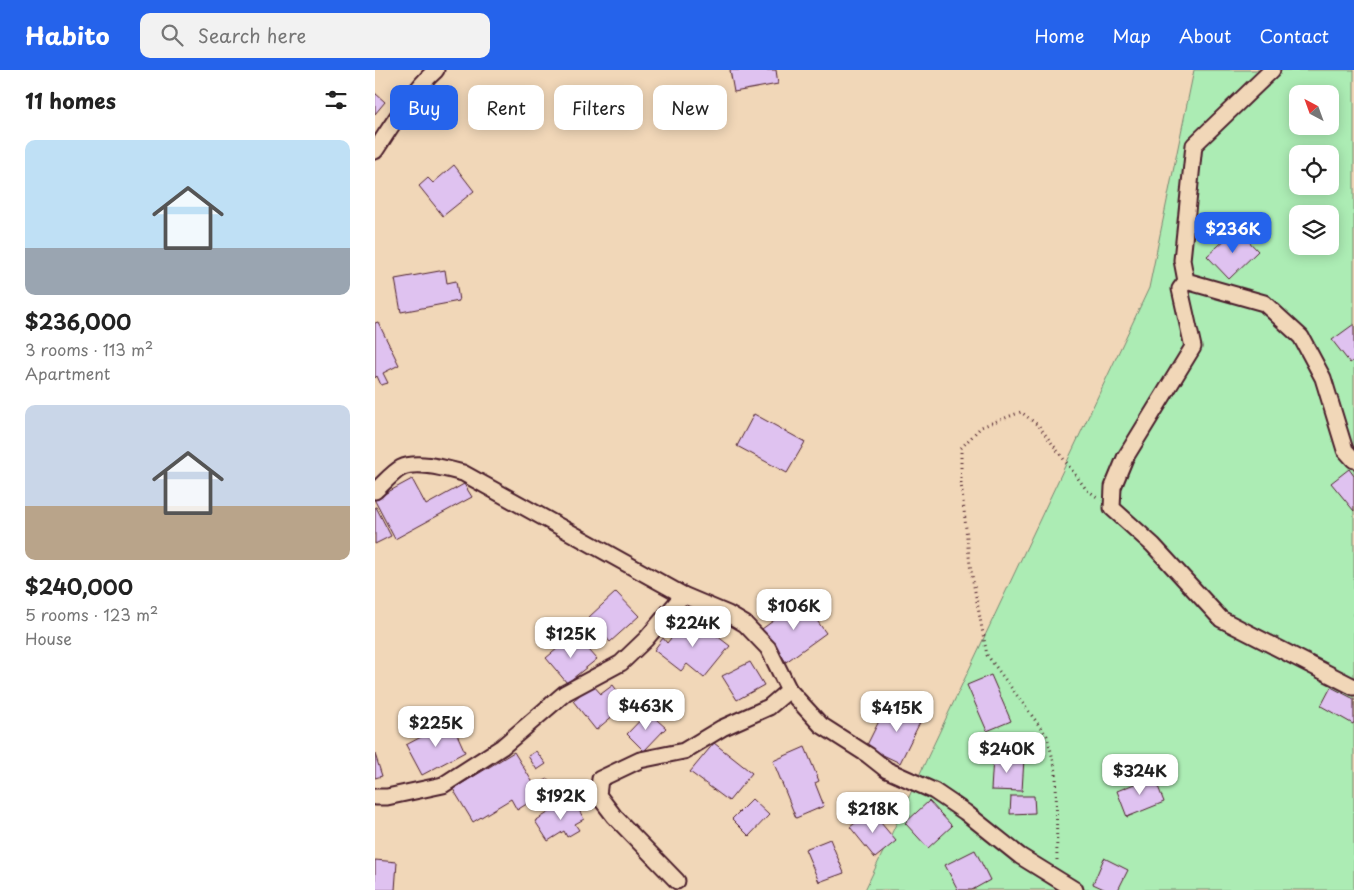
<!DOCTYPE html>
<html lang="en">
<head>
<meta charset="utf-8">
<style>
	:root { --surface:#fff; --page:#f2f2f2; --text:#222; --muted:#767676; --accent:#2563eb }
	body { margin:0; font-family:"Playpen Sans",sans-serif; background:var(--page); color:var(--text); height:100vh; display:flex; flex-direction:column; font-size:19px; white-space:nowrap }
	* { box-sizing:border-box; margin:0 }
	p { font-size:16px; color:var(--muted) }
	.icon { flex:none; width:28px; height:28px; fill:none; stroke:currentColor; stroke-width:2; stroke-linecap:round; stroke-linejoin:round }
	.map { position:relative; flex:1; overflow:hidden }
	.details { display:flex; flex-direction:column; background:var(--surface); width:375px }
	.details>* { flex:none }
	.guide { position:absolute; left:15px; top:15px; width:475px; height:45px; display:flex; gap:10px }
	.needle { width:32px; rotate:319deg }
	.tools { position:absolute; left:914px; top:15px; display:grid; gap:10px }
	.tools a { display:grid; place-items:center; width:50px; height:50px; border-radius:10px; background:var(--surface); box-shadow:0 2px 12px #0003; font-size:25px }
	.price { position:absolute; translate:-50% -42px; padding:0 11px; border-radius:10px; background:#fff; color:#222; font-size:16px; line-height:32px; filter:drop-shadow(0 1px 2px #0008) }
	.price::after { content:''; position:absolute; left:50%; top:30px; width:15px; height:11px; margin-left:-8px; background:inherit; clip-path:polygon(0 0,100% 0,50% 100%) }
	.price.active { background:var(--accent); color:#fff }
	ul { padding:0; list-style:none }
	li { display:grid; align-content:center; gap:10px; height:265px; padding:0 25px }
	li span { display:grid; place-items:center; height:155px; border-radius:10px; color:#555 }
	li>.icon { margin-inline-start:auto }
	span .icon { width:90px; height:90px; fill:#fffc; stroke-width:1 }
	li b { font-size:21px }
	h2 { display:flex; justify-content:space-between; align-items:center; height:60px; padding:0 25px; font-size:21px }
	.chip { padding:0 18px; border-radius:10px; background:var(--surface); box-shadow:0 2px 12px #0003; font-size:18px; line-height:45px }
	.chip.active { background:var(--accent); color:#fff }
	header { display:flex; align-items:center; gap:30px; box-sizing:border-box; height:70px; padding:0 25px; background:var(--accent); color:#fff }
	header strong { font-size:24px }
	nav { display:flex; gap:28px; margin-inline-start:auto; font-size:18px }
	.search { width:350px; height:45px; background:var(--page); display:flex; align-items:center; gap:12px; box-sizing:border-box; padding:0 18px; border-radius:10px; color:var(--muted); font-size:19px }
	main { display:flex; flex:1; min-height:0 }
	.map>svg:first-child { display:block }
	.green { fill:#acecb4; stroke:#7b8670; fill-rule:evenodd }
	.building { fill:#dfc2f0; stroke:#4a1f2b }
	.lines { fill:none; stroke-linecap:round; stroke-linejoin:round }
	.street-casing { stroke:#4a1f2b; stroke-width:19 }
	.path { stroke:#4a1f2b; stroke-width:3; stroke-dasharray:1 4; stroke-linecap:butt }
	.street { stroke:#f1d7b8; stroke-width:15 }
</style>
</head>
<body>
<header>
<strong>Habito</strong>
<div class="search"><svg class="icon" aria-label="search" viewBox="0 0 24 24"><circle cx="10" cy="10" r="6"/><path d="M15 15l6 6"/></svg>Search here</div>
<nav><a>Home</a><a>Map</a><a>About</a><a>Contact</a></nav>
</header>
<main>
<section class="details">
<h2>11 homes<svg class="icon" aria-label="filters" viewBox="0 0 24 24"><path d="M4 7h16M4 17h16"/><circle cx="9" cy="7" r="2"/><circle cx="15" cy="17" r="2"/></svg></h2>
<ul>
<li><span style="background:linear-gradient(#bfe0f5 70%,#9aa5b1 0)"><svg class="icon" aria-label="home" viewBox="0 0 24 24"><path d="M3 11l9-7 9 7M6 9v11h12V9"/></svg></span><div><b>$236,000</b><p>3 rooms · 113 m²</p><p>Apartment</p></div></li>
<li><span style="background:linear-gradient(#c9d6e8 65%,#b9a48a 0)"><svg class="icon" aria-label="home" viewBox="0 0 24 24"><path d="M3 11l9-7 9 7M6 9v11h12V9"/></svg></span><div><b>$240,000</b><p>5 rooms · 123 m²</p><p>House</p></div></li>
</ul>
</section>
<div class="map">
<svg width="979" height="820" viewBox="0 0 979 820">
	<rect width="100%" height="100%" fill="#f1d7b8"/>
	<filter id="ink" filterUnits="userSpaceOnUse"><feTurbulence type="fractalNoise" baseFrequency=".02" numOctaves="2"/><feDisplacementMap in="SourceGraphic" scale="10" xChannelSelector="R" yChannelSelector="G"/><feConvolveMatrix kernelMatrix="1 2 1 2 8 2 1 2 1" color-interpolation-filters="sRGB"/></filter>
	<g filter="url(#ink)">
		<path class="green" d="M819,0H979V820H490L774,218ZM922,24H955V56H922ZM922,84H955V116H922ZM922,144H955V176H922Z"/>
		<g class="building">
			<path d="M355,0H401L403,14L359,22Z"/>
			<path d="M0,23L10,32L0,44Z"/>
			<path d="M79,95L99,121L68,146L44,116L53,108L58,113Z"/>
			<path d="M862,159L883,181L854,209L832,186Z"/>
			<path d="M70,200L72,213L81,211L84,231L26,242L20,209Z"/>
			<path d="M3,252L24,295L8,303L13,313L6,315L2,306L0,308V253Z"/>
			<path d="M979,254V290L975,293L957,270Z"/>
			<path d="M379,344L430,372L412,403L362,376Z"/>
			<path d="M974,399L979,406V441L956,413Z"/>
			<path d="M37,409L51,435L89,414L97,427L20,469L0,431V429Z"/>
			<path d="M0,437H1L16,466L0,474Z"/>
			<path d="M241,522L264,546L235,572L214,547Z"/>
			<path d="M427,530L451,563L411,592L387,559Z"/>
			<path d="M315,545L355,576L329,608L312,594L306,601L279,580L288,568L292,573Z"/>
			<path d="M200,564L222,589L192,613L171,588Z"/>
			<path d="M375,592L389,615L362,630L347,606Z"/>
			<path d="M616,605L636,651L612,661L592,615Z"/>
			<path d="M217,614L226,624L238,615L252,634L221,660L198,631Z"/>
			<path d="M956,617L979,629V652L978,654L946,636Z"/>
			<path d="M535,630L552,638L525,693L491,677L508,643L524,652Z"/>
			<path d="M273,642L291,658L269,681L252,664Z"/>
			<path d="M76,651L90,682L47,705L31,675Z"/>
			<path d="M339,673L377,703L354,731L315,702Z"/>
			<path d="M430,677L444,711L440,713L449,736L421,748L398,691Z"/>
			<path d="M161,681L171,694L162,700L153,686Z"/>
			<path d="M139,682L160,716L173,709L179,717L142,740L136,729L98,752L78,719Z"/>
			<path d="M0,684L7,706L0,708Z"/>
			<path d="M618,687L649,688L647,721L616,720Z"/>
			<path d="M779,706L789,732L752,747L742,721Z"/>
			<path d="M636,726H659L660,743L635,744Z"/>
			<path d="M197,728L209,749L200,754L204,760L192,767L189,761L173,771L160,751Z"/>
			<path d="M377,729L394,745L374,766L357,749Z"/>
			<path d="M554,731L577,756L553,778L530,753Z"/>
			<path d="M496,741L521,771L500,788L475,757Z"/>
			<path d="M455,769L469,803L444,812L430,779Z"/>
			<path d="M600,780L615,810L597,820H583L570,795Z"/>
			<path d="M729,788L753,800L743,820H731L718,814Z"/>
			<path d="M0,790L22,792L20,820H0Z"/>
		</g>
		<g class="lines">
			<g class="street-casing">
				<g id="street">
					<path d="M897,0L819,75L807,190L811,211L889,233L926,267L948,308L970,380L979,390"/>
					<path d="M0,81C17,55 38,20 61,0"/>
					<path d="M811,211L805,219L818,277L750,388L738,417L737,438L778,475L846,549L979,617"/>
					<path d="M0,421C7,415 18,402 26,398C42,390 72,399 88,403L308,525L353,544L370,554L393,578L414,620"/>
					<path d="M0,727H12L68,715L127,677L190,623L246,593L271,569L308,525"/>
					<path d="M302,811L239,746L223,725L225,709L265,690L309,681L347,658L394,637L414,620L446,655L493,685L512,700L559,721L590,742L645,786L700,820"/>
				</g>
			</g>
			<path class="path" d="M682,790L681,701L672,666L612,585L595,495L586,413V378L606,357L646,342L664,356L711,419L722,427"/>
			<use href="#street" class="street"/>
		</g>
	</g>
</svg>
<div class="tools">
<a><svg class="needle" viewBox="-14 -14 28 28"><path d="M0-13l5 13h-10z" fill="#e53935"/><path d="M0 13l5-13h-10z" fill="#767676"/></svg></a>
<a><svg class="icon" aria-label="locate" viewBox="0 0 24 24"><circle cx="12" cy="12" r="6"/><path d="M12 2v4M12 18v4M2 12h4M18 12h4"/></svg></a>
<a><svg class="icon" aria-label="layers" viewBox="0 0 24 24"><path d="M12 4l9 5-9 5-9-5zM3 14l9 5 9-5"/></svg></a>
</div>
<b class="price active" style="left:858px;top:184px">$236K</b>
<b class="price" style="left:419px;top:561px">$106K</b>
<b class="price" style="left:318px;top:578px">$224K</b>
<b class="price" style="left:196px;top:589px">$125K</b>
<b class="price" style="left:271px;top:661px">$463K</b>
<b class="price" style="left:522px;top:663px">$415K</b>
<b class="price" style="left:61px;top:678px">$225K</b>
<b class="price" style="left:632px;top:704px">$240K</b>
<b class="price" style="left:765px;top:726px">$324K</b>
<b class="price" style="left:186px;top:751px">$192K</b>
<b class="price" style="left:498px;top:764px">$218K</b>
<div class="guide">
<a class="chip active">Buy</a>
<a class="chip">Rent</a>
<a class="chip">Filters</a>
<a class="chip">New</a>
</div>
</div>
</main>
</body>
</html>
